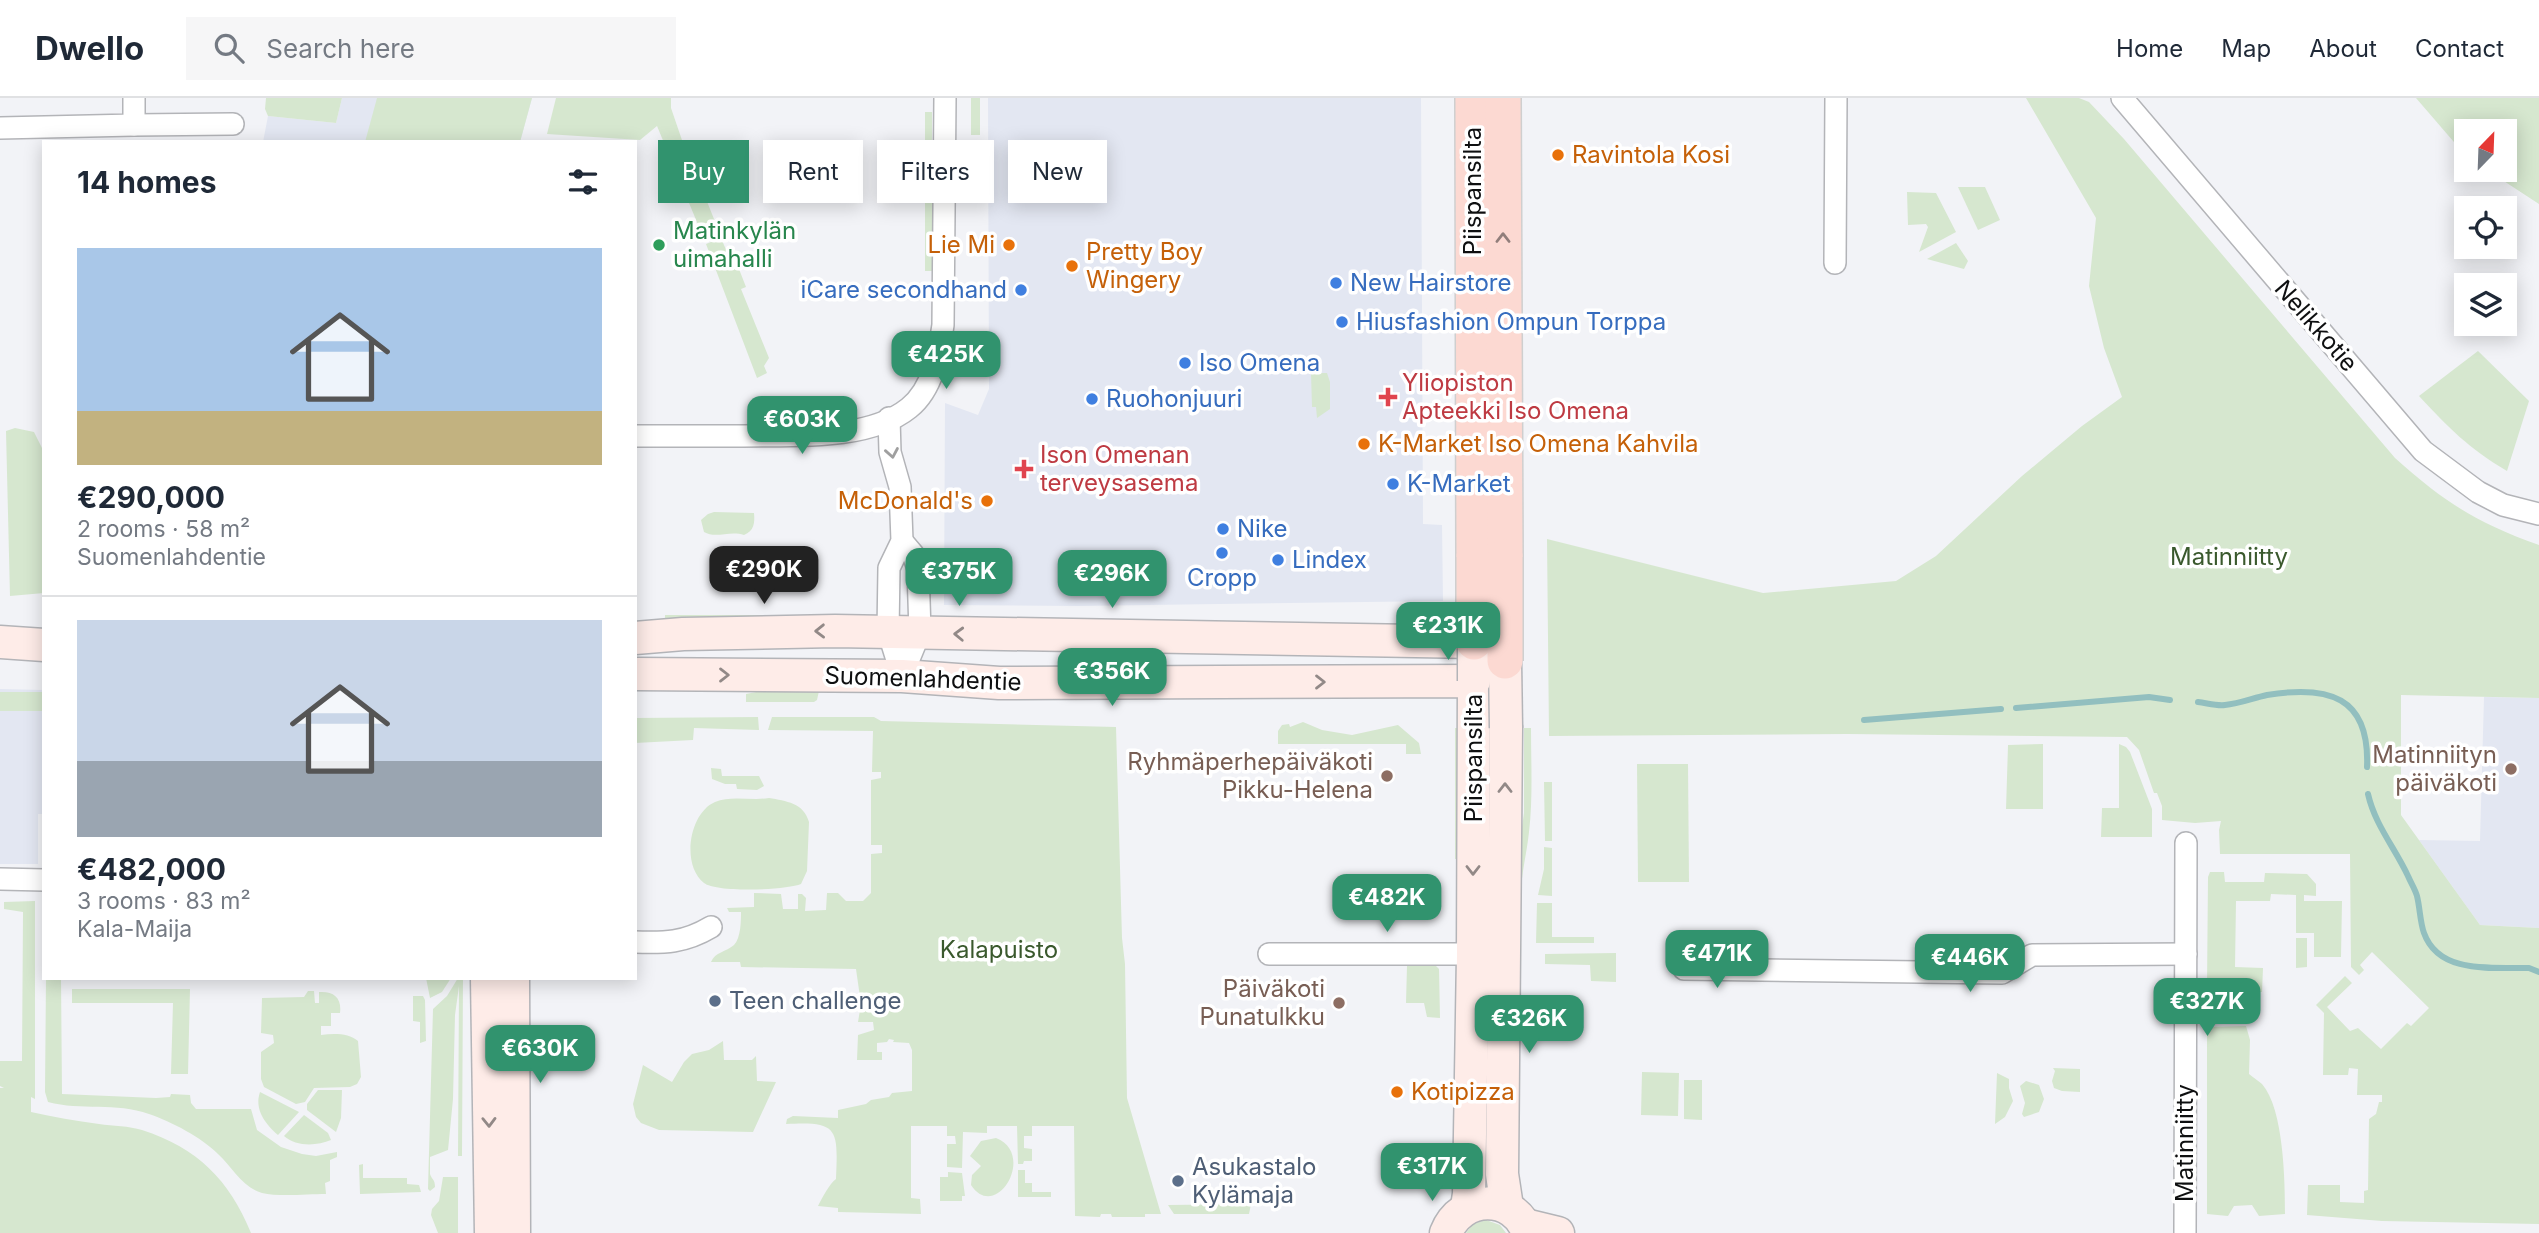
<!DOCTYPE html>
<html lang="en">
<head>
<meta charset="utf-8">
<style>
	:root { --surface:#fff; --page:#f6f6f7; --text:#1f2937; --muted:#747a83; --line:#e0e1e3; --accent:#31936e }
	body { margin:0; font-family:Inter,sans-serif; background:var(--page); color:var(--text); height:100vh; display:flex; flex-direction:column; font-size:26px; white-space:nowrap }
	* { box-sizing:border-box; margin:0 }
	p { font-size:23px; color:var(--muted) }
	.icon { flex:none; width:38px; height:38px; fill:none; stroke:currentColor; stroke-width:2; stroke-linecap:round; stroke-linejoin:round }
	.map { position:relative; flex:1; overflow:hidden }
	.side { position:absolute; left:42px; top:42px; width:595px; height:840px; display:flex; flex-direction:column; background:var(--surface); border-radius:0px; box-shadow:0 4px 18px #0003 }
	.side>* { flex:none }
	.banner { position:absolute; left:658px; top:42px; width:665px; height:63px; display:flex; gap:14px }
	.needle { width:46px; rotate:23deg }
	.fabs { position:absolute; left:2454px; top:21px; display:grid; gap:14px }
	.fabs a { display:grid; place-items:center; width:63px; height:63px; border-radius:0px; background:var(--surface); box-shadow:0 4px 18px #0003; font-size:35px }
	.price { position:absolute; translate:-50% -60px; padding:0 16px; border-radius:14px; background:var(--accent); color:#fff; font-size:23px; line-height:46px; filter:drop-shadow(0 2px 4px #0008) }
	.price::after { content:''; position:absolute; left:50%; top:42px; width:21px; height:16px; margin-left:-10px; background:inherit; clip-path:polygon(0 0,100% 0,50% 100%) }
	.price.selected { background:#222; color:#fff }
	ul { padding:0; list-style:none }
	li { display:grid; align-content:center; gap:14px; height:371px; padding:0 35px }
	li+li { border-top:2px solid var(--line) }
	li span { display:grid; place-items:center; height:217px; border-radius:0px; color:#555 }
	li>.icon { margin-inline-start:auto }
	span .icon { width:126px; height:126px; fill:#fffc; stroke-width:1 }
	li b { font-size:30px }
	h2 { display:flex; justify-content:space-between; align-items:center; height:84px; padding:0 35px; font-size:30px }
	.tag { padding:0 24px; border-radius:0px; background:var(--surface); box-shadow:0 4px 18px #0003; font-size:24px; line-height:63px }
	.tag.selected { background:var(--accent); color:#fff }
	header { display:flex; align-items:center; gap:42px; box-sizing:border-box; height:98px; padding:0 35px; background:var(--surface); border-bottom:2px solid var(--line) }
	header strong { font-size:33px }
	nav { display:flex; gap:38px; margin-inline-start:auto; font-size:24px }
	.search { width:490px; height:63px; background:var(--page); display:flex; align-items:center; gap:18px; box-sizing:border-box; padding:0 24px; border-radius:0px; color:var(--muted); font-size:26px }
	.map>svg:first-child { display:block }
	.built { fill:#e3e7f2 }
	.green { fill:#d6e7cf }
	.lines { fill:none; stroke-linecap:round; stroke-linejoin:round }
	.stream { stroke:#92bfbf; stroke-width:6 }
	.street-casing { stroke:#b3b4b8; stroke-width:24 }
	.secondary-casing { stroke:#b3b4b8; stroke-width:35 }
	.primary-casing { stroke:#cfcfcf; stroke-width:38 }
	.street { stroke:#fff; stroke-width:21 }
	.secondary { stroke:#feece8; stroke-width:32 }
	.primary { stroke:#fcd9d2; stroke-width:35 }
	.secondary-bridge-casing { stroke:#b3b4b8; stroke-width:35; stroke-linecap:butt }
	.primary-bridge-casing { stroke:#cfcfcf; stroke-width:38; stroke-linecap:butt }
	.secondary-bridge { stroke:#feece8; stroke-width:32 }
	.primary-bridge { stroke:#fcd9d2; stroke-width:35 }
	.oneway { stroke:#917e7b }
	.oneway2 { stroke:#9f9f9f }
	.oneway3 { stroke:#928987 }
	.food-dot { fill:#e8710a; stroke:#fff; stroke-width:2.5 }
	.leisure-dot { fill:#2e9e5b; stroke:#fff; stroke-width:2.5 }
	.shop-dot { fill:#3f7fe0; stroke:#fff; stroke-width:2.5 }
	.health-dot { fill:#e0444e; stroke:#fff; stroke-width:2.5 }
	.education-dot { fill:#8d6e63; stroke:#fff; stroke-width:2.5 }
	.service-dot { fill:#5c6f8a; stroke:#fff; stroke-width:2.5 }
	.labels { text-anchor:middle; stroke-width:7; stroke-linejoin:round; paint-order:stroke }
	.food-label { font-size:24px; fill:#c56008; stroke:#fff; text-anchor:start }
	.street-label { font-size:24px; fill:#0e0f10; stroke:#fff }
	.leisure-label { font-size:24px; fill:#27864d; stroke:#fff; text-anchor:start }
	.shop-label { font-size:24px; fill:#366cbe; stroke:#fff; text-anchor:start }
	.health-label { font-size:24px; fill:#be3a42; stroke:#fff; text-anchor:start }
	.park-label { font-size:24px; fill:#3a592d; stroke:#fff }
	.education-label { font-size:24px; fill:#785e54; stroke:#fff; text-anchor:end }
	.service-label { font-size:24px; fill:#4e5e75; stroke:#fff; text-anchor:start }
</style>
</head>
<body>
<header>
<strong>Dwello</strong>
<div class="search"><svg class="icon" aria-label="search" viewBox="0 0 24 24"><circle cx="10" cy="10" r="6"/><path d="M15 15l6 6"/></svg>Search here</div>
<nav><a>Home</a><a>Map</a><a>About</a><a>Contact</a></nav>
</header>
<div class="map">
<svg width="2539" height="1135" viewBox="0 0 2539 1135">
	<rect width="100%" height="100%" fill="#f2f3f7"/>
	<g class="built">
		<path d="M342,0H532L520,44H263L268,18L336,25Z"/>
		<path d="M988,0H1421L1423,426L1442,427L1443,503L1077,508L944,507L945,305L978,317L989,291Z"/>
		<path d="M0,591L44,592V716H38V766H0Z"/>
		<path d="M2484,599L2539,600V830L2480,827L2419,742L2480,743Z"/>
	</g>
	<g class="green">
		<path d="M266,0H342L336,25L268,18L265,11Z"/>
		<path d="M377,0H532L520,44H365Z"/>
		<path d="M556,0H671V10L684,48L691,46L699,68L694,71L720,136L704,141L657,28L640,42L547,36Z"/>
		<rect x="971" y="0" width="9" height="37"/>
		<path d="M2026,0H2079L2089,4L2124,41L2395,360C2444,404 2477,425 2539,447V600L2401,597V717L2480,827L2539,830V1126L2382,1123L2307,1117L2308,1087H2340V1104L2364,1105V1093L2368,1092L2369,1021L2376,1016L2379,1004H2382V997H2357L2358,971L2349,970L2348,977H2323L2324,915L2316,907L2345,878L2352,885L2327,909L2350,933L2358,930L2381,951L2407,925L2411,928L2429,910L2372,854L2360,867L2364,872L2359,877L2351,869L2350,756H2220L2219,732L2221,723L2195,725L2162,722V708L2157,695H2154L2139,652L2127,639L1847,636L1549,638L1547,441L1763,495L1896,483L1936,458L2022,378L2082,328L2122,299L2104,250L2089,188L2096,120Z"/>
		<path d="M2416,0H2539V106L2487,72H2504V33H2466V58Z"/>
		<rect x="925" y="14" width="7" height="159"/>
		<path d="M1958,89H1985L2000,122L1978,132Z"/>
		<path d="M1907,94L1936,95L1956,134L1919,154L1928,129L1926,126L1908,127Z"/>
		<path d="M721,140L727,154L732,153L746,189L741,191L769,260L764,268L767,275L757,280L706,146Z"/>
		<path d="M1956,145L1968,163L1964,171L1927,161Z"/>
		<path d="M2478,253L2529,303L2507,373C2469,351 2448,329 2419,298Z"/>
		<path d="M1311,275H1327L1330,284V311L1317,320L1316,309H1312Z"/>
		<path d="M15,330L34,334L44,354V495L10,498L6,333Z"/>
		<path d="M714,414L754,415C755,425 754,433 744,437C730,432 716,441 704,434L701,422L708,416Z"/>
		<path d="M665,517H818V525L665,528Z"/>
		<path d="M820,588L817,602L814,604H746V596L783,589Z"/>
		<rect x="0" y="594" width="44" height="19"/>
		<path d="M758,619L759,632L694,630L693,642L635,645V620Z"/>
		<path d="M772,619H874L881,623L1116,629L1122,840L1125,866L1127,1000L1161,1116H1145V1119H1112L1111,1116H1101L1100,1119L1075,1118L1074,1028H1032V1038H1024V1050L1032,1051V1063H1024L1023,1066H1018L1017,1028H987V1035L963,1034L962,1070L947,1069V1046H956L955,1038H947V1028H911V1100L920,1101L921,1116L838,1114V1110L818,1108C822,1100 830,1085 836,1081C838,1031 839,1023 786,1026L787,1021L793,1018L838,1020V1012L866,1006L871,1002L889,999L892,995L912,993V952L909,945L893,944L894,942L889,941L887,944L877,945V954H882V962H857L858,937L874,932L873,924H858L861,906L856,871L741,869L740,864H711C715,854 726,854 734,847C741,840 741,822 741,814H729L727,810L754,809V795L781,796L783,811H798V796H802L806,800L805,813L826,812L827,795H838L846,803H863L871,795V756L882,755V747H871V682L881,680V674H872L873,633L768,632Z"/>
		<path d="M1303,624L1322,632L1352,637L1398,627L1419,645L1421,656H1406V646H1278V633L1282,627L1289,626L1290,629Z"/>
		<rect x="1455" y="630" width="8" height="131"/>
		<path d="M1524,630H1531C1531,664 1533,700 1529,734C1527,754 1522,772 1521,793L1513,792L1524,715Z"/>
		<path d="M2043,646V711H2006L2008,647Z"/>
		<path d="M2119,646L2126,649L2130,654L2152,711V739H2101L2102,710H2119Z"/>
		<path d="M1637,666H1688L1689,784H1638Z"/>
		<path d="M711,670L721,671L722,678H759L764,688L757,692L737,691L736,686H725L712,681Z"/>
		<path d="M1544,684H1552V743H1545Z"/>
		<path d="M769,700C786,703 804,705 809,724L807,773L801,786C786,792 717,795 704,785C681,767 689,715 715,704C731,697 751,703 769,700Z"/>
		<path d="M1544,749L1552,750V798L1538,797L1544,771Z"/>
		<path d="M2210,774H2224L2225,784H2264L2265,775L2307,776L2316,786V798L2304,797V803H2342L2341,859H2314V835H2296V797L2271,796L2270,803H2236L2235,869L2263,870L2262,894L2211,893L2207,888L2208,779Z"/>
		<path d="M35,803V1001L31,999V1014C53,1019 76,1023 99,1026C113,1028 129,1028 142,1032C198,1050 229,1082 251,1135H0V990H4L0,988V963H22L23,814L4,811V804Z"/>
		<path d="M1537,805H1552V839H1594V845H1536Z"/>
		<path d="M2296,840H2307V869L2296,870Z"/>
		<path d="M1763,845V860L1760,864L1713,863L1711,860V846Z"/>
		<path d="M1616,855V884L1591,883L1590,867L1545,866V856Z"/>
		<path d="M1425,864L1435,867L1439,871L1440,920L1427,919L1424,905H1406L1407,868Z"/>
		<path d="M46,880H61L62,996L156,1000L170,999L171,996L190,997L191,1005L196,1011H251L257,1032L281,1049L302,1056L316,1058L337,1054V1059L330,1062V1083L325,1085L326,1096C307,1096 279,1099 262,1095C243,1090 232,1069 218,1056C201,1039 172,1024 149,1016C116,1004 81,1013 48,1004L45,994Z"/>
		<path d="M426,880H451L442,894L430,900Z"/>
		<path d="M458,880H463L462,1058H458L459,888L455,917L453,1001L448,1052L430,1059V1076C432,1082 435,1081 435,1089L430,1093L428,1091L433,911L447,898Z"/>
		<path d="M72,891H190L188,976H171L173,905H72Z"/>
		<path d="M308,893H314L315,905H319V894C334,893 342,900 340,915H331V928H321V937C334,935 349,935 358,943L361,979L357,986L350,989L314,990L305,1004L296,1006L264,989L261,981V954L274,945L273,937L261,935L262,900L304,899Z"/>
		<path d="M413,898H423L425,902L426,943L420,945V924L413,923Z"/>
		<path d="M2246,928L2250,942L2249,976C2253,979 2258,983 2262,986C2284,1011 2285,1084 2285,1116L2259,1118L2252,1107L2234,1108L2228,1118L2207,1116V929Z"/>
		<path d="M723,943L724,962H752L756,958L757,983L776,984L753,1034L659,1032L641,1025L636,1019L633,1006L643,967L672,984L684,964L692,956L709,952Z"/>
		<path d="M2053,970L2080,971V994L2062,993L2054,990L2052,983L2055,973Z"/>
		<path d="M1642,974L1679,975L1678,1018L1641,1017Z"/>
		<path d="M1997,975L2009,981V990L2013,1003L2005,1019L1995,1026Z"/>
		<path d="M1684,982H1702V1022L1684,1021Z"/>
		<path d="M2026,983L2039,987L2044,1001L2039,1014L2024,1019L2022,1016L2025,1005L2020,988Z"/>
		<path d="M318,992H342L341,1020L336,1034L307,1012V1006Z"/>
		<path d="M260,994L299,1014L278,1037C265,1026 254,1011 260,994Z"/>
		<path d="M304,1017L328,1035L331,1042C317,1048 296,1049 284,1038Z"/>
		<path d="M996,1040C1037,1056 996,1125 971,1087L972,1077L981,1068L970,1058L981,1043Z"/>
		<path d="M363,1066V1080H407V1086L419,1087L421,1094L360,1096L359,1067Z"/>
		<path d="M1018,1072H1025V1085H1032V1094H1051V1099H1018Z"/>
		<path d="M948,1074L962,1075L965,1098H962V1103H940V1079H948Z"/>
		<path d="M443,1079H458V1135H438L431,1117L432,1111L439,1103Z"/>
		<path d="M1251,1106L1249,1116H1174L1168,1107Z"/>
		<path d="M1486,1122L1500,1127L1506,1135H1466L1473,1126Z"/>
	</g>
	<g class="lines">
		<g class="stream">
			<path d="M2198,604C2207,605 2216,608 2225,607C2239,606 2253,600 2267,597C2328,587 2370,598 2367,669"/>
			<path d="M2016,610L2149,599L2170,602"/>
			<path d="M1864,622L2001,611"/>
			<path d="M2368,696C2375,727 2395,750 2408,778C2411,785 2415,791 2417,798C2420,810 2420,824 2424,835C2439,877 2493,869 2529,870L2539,874"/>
		</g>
		<g class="street-casing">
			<g id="street">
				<path d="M2122,0L2423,353L2478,394L2503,407L2539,416"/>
				<path d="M134,27L233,26"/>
				<path d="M0,30L134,27V0"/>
				<path d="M1835,165L1836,0"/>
				<path d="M889,320L890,354L900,389L902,443L889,470L888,533L902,578"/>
				<path d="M635,338C671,338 707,338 743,338C792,337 868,343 909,310C933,291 939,255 943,227L945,0"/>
				<path d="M902,443L913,456L918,471L920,534L902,578"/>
				<path d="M0,781L44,782"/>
				<path d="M635,844C665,845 684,845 711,829"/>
				<path d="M1269,856H1484"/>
				<path d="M1684,871L2002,875L2032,857L2186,856"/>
				<path d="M2185,1135L2186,745"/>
			</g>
		</g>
		<g class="secondary-casing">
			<g id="secondary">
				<path d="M635,540L683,536L835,533L1474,544L1495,557"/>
				<path d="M0,544L44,547"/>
				<path d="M635,576L902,578L999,585L1474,583L1473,857L1469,1096L1467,1109"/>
				<path d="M1506,630L1502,1076L1507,1109"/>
				<path d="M487,880L491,1135"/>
				<path d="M513,880L514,1135"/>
				<path d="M1525,1127L1558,1135"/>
				<path d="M1446,1135C1461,1096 1514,1095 1528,1135"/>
			</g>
		</g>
		<g class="primary-casing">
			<g id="primary">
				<path d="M1473,0L1474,459"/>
				<path d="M1503,0L1505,459"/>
			</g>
		</g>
		<use href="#street" class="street"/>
		<use href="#secondary" class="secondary"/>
		<use href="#primary" class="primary"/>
		<g class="secondary-bridge-casing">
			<g id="secondary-bridge">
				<path d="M1474,544V583"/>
				<path d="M1505,563L1506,630"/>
			</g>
		</g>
		<g class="primary-bridge-casing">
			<g id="primary-bridge">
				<path d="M1474,459V544"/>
				<path d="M1505,459V563"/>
			</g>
		</g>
		<use href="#secondary-bridge" class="secondary-bridge"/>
		<use href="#primary-bridge" class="primary-bridge"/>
	</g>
	<defs><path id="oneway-chevron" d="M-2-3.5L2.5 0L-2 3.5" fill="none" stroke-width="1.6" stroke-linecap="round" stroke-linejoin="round" transform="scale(1.75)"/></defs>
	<use class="oneway" href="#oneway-chevron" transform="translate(1503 140) rotate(-90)"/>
	<use class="oneway2" href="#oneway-chevron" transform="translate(892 355) rotate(80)"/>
	<g class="oneway3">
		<use href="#oneway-chevron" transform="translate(820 533) rotate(179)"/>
		<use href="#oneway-chevron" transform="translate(959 536) rotate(-178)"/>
		<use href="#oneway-chevron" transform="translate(724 577)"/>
		<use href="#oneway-chevron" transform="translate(1320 584)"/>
		<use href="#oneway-chevron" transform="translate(1505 690) rotate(-90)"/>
		<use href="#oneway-chevron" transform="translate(1473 772) rotate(90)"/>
		<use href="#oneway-chevron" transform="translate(489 1024) rotate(89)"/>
	</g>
	<g class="food-dot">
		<circle cx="1558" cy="57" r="7"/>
		<circle cx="1009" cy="147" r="7"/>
		<circle cx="1072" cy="168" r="7"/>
		<circle cx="1364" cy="346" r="7"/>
		<circle cx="987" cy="403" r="7"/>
		<circle cx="1397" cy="994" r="7"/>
	</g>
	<circle class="leisure-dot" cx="659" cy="147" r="7"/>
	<g class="shop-dot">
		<circle cx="1336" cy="185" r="7"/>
		<circle cx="1021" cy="192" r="7"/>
		<circle cx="1342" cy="224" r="7"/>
		<circle cx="1185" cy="265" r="7"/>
		<circle cx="1092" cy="301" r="7"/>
		<circle cx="1393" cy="386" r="7"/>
		<circle cx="1223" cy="431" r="7"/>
		<circle cx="1222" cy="455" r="7"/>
		<circle cx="1278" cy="462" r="7"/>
	</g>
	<g class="health-dot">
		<path d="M1384.5 288.5h7v7h7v7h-7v7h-7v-7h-7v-7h7z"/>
		<path d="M1020.5 360.5h7v7h7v7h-7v7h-7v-7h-7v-7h7z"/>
	</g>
	<g class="education-dot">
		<circle cx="2511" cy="671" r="7"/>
		<circle cx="1387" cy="678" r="7"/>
		<circle cx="1339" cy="905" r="7"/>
	</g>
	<g class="service-dot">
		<circle cx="715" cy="903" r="7"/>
		<circle cx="1178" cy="1083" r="7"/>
	</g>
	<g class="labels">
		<g class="food-label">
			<text x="1572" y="65">Ravintola Kosi</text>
			<text x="995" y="155" text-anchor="end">Lie Mi</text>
			<text x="1086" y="162">Pretty Boy<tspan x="1086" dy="28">Wingery</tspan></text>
			<text x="1378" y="354">K-Market Iso Omena Kahvila</text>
			<text x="973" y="411" text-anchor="end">McDonald's</text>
			<text x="1411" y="1002">Kotipizza</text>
		</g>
		<g class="street-label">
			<text transform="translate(1473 93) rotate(-90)" y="8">Piispansilta</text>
			<text transform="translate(2316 228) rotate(49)" y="8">Nelikkotie</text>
			<text transform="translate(923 581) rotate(2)" y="8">Suomenlahdentie</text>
			<text transform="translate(1474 660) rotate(-90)" y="8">Piispansilta</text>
			<text transform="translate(2185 1045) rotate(-90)" y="8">Matinniitty</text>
		</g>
		<g class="leisure-label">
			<text x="673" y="141">Matinkylän<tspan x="673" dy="28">uimahalli</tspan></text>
		</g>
		<g class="shop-label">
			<text x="1350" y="193">New Hairstore</text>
			<text x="1007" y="200" text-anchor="end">iCare secondhand</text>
			<text x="1356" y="232">Hiusfashion Ompun Torppa</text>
			<text x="1199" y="273">Iso Omena</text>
			<text x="1106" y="309">Ruohonjuuri</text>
			<text x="1407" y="394">K-Market</text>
			<text x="1237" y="439">Nike</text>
			<text x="1292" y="470">Lindex</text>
			<text x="1222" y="488" text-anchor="middle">Cropp</text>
		</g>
		<g class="health-label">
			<text x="1402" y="293">Yliopiston<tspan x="1402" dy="28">Apteekki Iso Omena</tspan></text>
			<text x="1040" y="365">Ison Omenan<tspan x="1040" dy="28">terveysasema</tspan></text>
		</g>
		<g class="park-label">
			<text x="2229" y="467">Matinniitty</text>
			<text x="999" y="860">Kalapuisto</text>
		</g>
		<g class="education-label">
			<text x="2497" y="665">Matinniityn<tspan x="2497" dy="28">päiväkoti</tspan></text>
			<text x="1373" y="672">Ryhmäperhepäiväkoti<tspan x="1373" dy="28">Pikku-Helena</tspan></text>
			<text x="1325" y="899">Päiväkoti<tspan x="1325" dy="28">Punatulkku</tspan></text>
		</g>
		<g class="service-label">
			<text x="729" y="911">Teen challenge</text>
			<text x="1192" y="1077">Asukastalo<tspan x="1192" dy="28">Kylämaja</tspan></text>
		</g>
	</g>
</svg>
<div class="fabs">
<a><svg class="needle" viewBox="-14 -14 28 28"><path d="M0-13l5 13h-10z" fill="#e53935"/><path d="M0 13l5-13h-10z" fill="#747a83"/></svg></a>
<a><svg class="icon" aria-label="locate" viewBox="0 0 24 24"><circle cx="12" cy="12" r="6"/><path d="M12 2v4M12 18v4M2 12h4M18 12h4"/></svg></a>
<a><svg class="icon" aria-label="layers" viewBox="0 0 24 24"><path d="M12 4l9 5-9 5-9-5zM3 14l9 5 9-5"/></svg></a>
</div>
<b class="price" style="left:946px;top:293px">€425K</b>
<b class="price" style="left:802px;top:358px">€603K</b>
<b class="price selected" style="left:764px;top:508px">€290K</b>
<b class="price" style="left:959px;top:510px">€375K</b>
<b class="price" style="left:1112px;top:512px">€296K</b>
<b class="price" style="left:1448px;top:564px">€231K</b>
<b class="price" style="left:1112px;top:610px">€356K</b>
<b class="price" style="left:1387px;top:836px">€482K</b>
<b class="price" style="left:1717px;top:892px">€471K</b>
<b class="price" style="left:1970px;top:896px">€446K</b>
<b class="price" style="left:2207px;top:940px">€327K</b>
<b class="price" style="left:1529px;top:957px">€326K</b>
<b class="price" style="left:540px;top:987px">€630K</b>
<b class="price" style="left:1432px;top:1105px">€317K</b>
<div class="banner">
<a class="tag selected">Buy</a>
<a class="tag">Rent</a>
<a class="tag">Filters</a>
<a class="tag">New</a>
</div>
<section class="side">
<h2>14 homes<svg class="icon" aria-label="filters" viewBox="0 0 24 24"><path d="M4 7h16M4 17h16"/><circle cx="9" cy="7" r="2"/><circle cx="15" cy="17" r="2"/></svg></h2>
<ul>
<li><span style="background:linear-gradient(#a9c7e8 75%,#c2b280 0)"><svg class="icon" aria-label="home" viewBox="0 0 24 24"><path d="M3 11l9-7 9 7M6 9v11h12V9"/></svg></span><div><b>€290,000</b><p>2 rooms · 58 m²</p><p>Suomenlahdentie</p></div></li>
<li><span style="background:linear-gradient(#c9d6e8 65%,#9aa5b1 0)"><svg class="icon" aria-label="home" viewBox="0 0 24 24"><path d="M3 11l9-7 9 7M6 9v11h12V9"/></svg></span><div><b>€482,000</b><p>3 rooms · 83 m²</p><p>Kala-Maija</p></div></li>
</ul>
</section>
</div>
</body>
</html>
